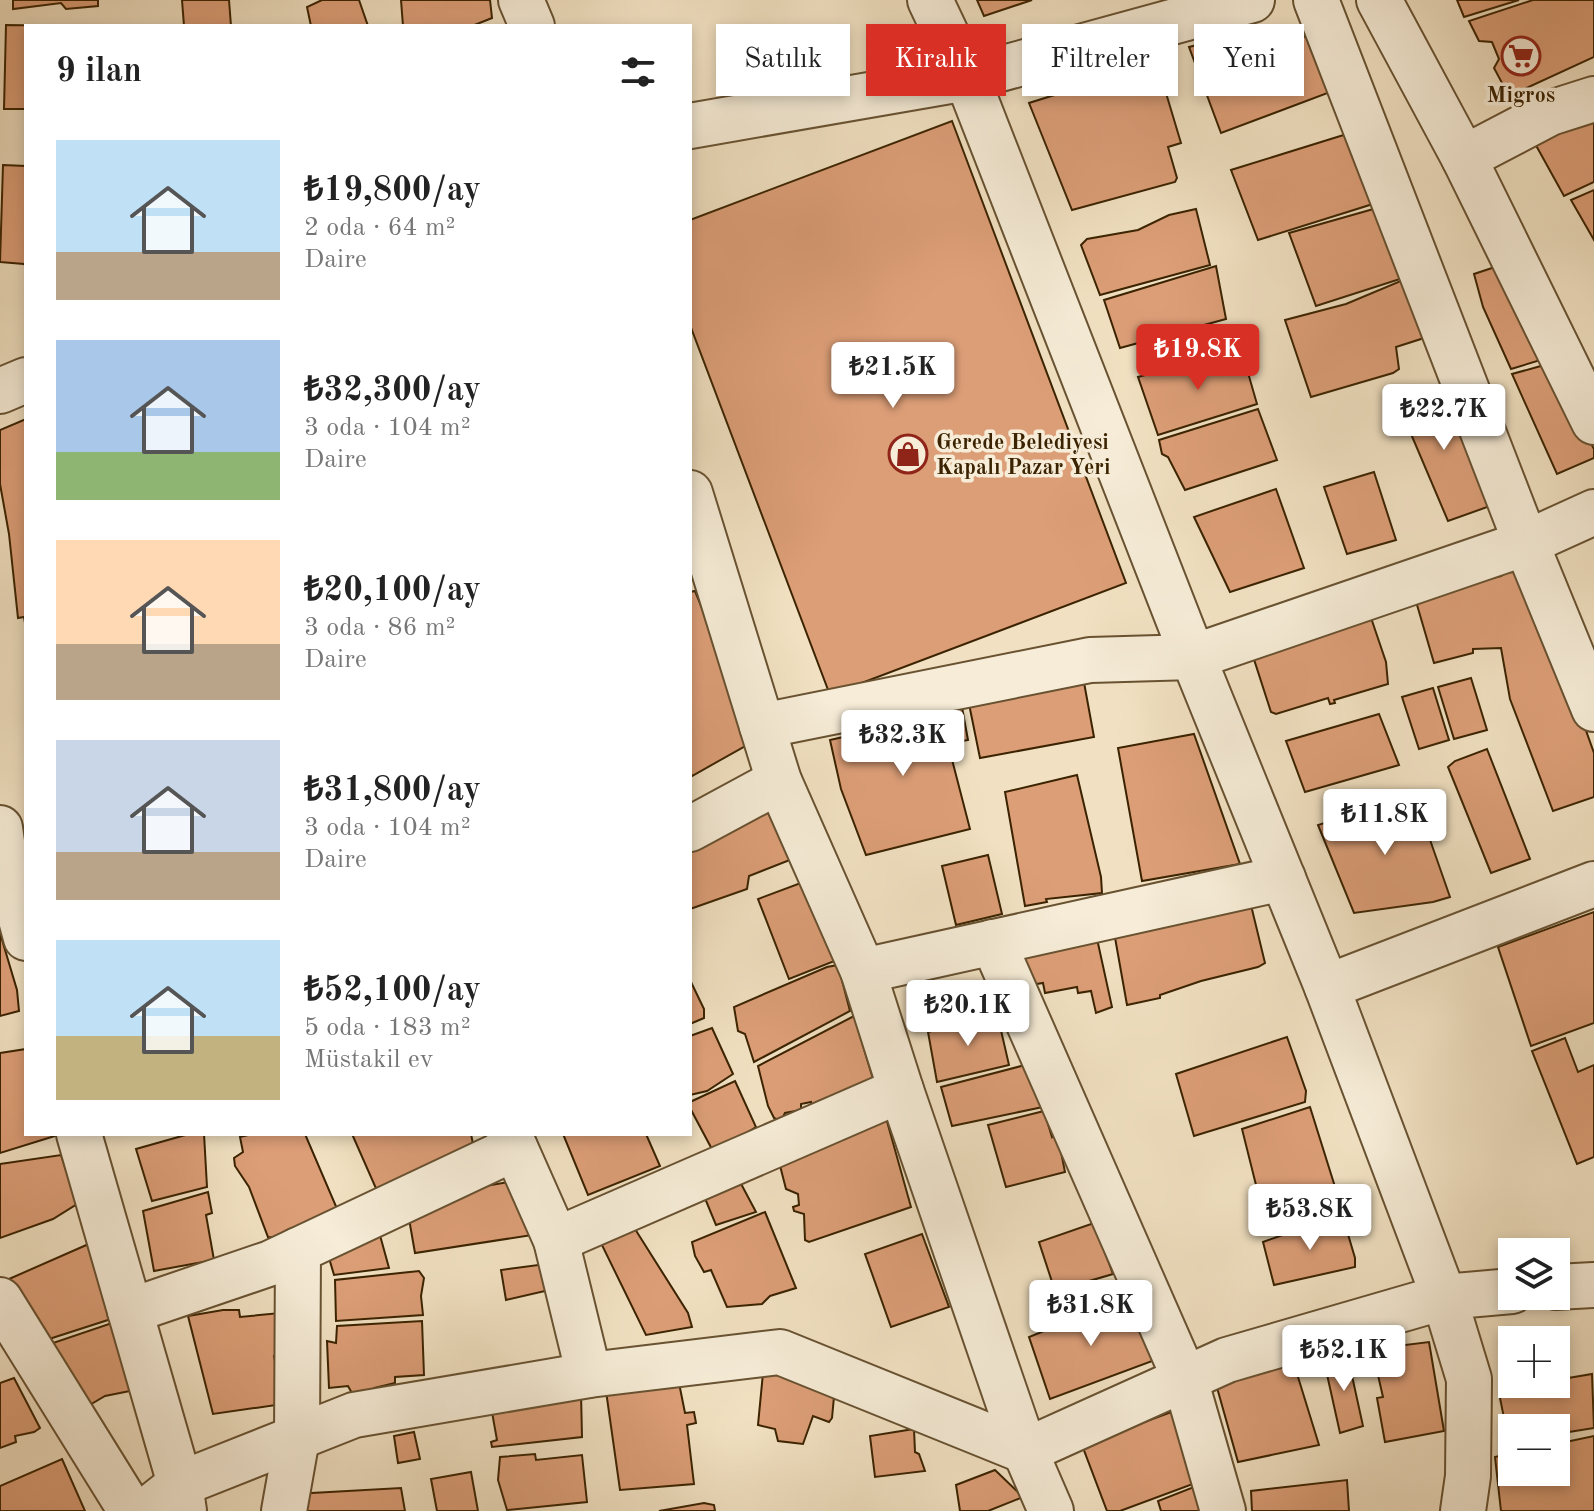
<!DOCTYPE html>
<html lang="tr">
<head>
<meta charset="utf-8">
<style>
	:root { --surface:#fff; --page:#f2f2f2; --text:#222; --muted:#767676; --accent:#d93025 }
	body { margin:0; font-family:"Old Standard TT",serif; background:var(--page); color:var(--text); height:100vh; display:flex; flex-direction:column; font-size:30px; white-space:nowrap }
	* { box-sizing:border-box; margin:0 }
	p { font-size:26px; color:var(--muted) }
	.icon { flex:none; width:44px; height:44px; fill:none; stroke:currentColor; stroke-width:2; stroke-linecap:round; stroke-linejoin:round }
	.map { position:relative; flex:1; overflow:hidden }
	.panel { position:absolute; left:24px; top:24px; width:668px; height:1112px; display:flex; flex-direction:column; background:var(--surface); border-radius:0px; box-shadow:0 4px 12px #0003 }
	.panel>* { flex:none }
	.top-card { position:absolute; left:716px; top:24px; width:758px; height:72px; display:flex; gap:16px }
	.fabs { position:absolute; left:1498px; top:1238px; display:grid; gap:16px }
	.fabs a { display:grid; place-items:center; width:72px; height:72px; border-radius:0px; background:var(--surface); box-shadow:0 4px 12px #0003; font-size:40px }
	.price { position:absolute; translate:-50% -68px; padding:0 18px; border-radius:8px; background:#fff; color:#222; font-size:26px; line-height:52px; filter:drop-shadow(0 2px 4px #0008) }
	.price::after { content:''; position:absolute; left:50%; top:48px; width:24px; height:18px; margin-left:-12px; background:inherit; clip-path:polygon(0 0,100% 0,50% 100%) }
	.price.selected { background:var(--accent); color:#fff }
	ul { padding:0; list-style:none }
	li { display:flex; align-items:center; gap:24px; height:200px; padding:0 32px }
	li span { display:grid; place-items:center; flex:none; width:224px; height:160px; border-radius:0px; color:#555 }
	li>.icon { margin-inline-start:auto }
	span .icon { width:96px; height:96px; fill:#fffc; stroke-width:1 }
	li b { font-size:34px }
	h2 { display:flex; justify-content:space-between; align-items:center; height:96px; padding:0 32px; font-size:34px }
	.tag { padding:0 28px; border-radius:0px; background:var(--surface); box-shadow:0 4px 12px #0003; font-size:28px; line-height:72px }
	.tag.selected { background:var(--accent); color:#fff }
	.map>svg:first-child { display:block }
	.building { fill:#dc9e77; stroke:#3b2301; stroke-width:2 }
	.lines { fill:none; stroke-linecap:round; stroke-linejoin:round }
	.minor-casing { stroke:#685231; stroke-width:48 }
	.minor { stroke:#f6ecd7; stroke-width:44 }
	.labels { text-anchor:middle; stroke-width:7; stroke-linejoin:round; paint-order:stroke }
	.poi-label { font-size:22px; font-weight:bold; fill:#3b2301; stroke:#f6ecd7 }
</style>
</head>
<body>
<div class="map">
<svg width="1594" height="1511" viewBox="0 0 1594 1511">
	<rect width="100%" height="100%" fill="#f1e1c2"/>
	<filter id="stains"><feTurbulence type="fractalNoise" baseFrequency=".0025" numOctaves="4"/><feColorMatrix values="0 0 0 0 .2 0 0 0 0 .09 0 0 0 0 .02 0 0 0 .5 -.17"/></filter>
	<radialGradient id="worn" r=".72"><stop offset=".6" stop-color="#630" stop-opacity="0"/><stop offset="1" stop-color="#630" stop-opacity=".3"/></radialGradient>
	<g class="building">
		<path d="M13,0H98V6L66,9L61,3L13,9Z"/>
		<path d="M182,0H229L231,26H184Z"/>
		<path d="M322,0H359L368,26H311L307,7Z"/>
		<path d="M401,0H490L492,18L472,26H403Z"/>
		<path d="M977,0H1032L984,16Z"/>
		<path d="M1457,0H1519L1464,17Z"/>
		<path d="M1533,0H1594V57L1509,96L1494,68L1499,59L1492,42L1479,41L1469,21Z"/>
		<path d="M6,25L76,26H26V109H4Z"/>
		<path d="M1274,29L1314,39L1333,91L1221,133L1189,47L1237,35V32Z"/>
		<path d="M1157,63L1181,143L1168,147L1177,178L1175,182L1072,210L1029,103Z"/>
		<path d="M1594,112V182L1564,196L1533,140Z"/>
		<path d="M952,121L1126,583L830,695L690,325V220Z"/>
		<path d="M1350,133L1376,203L1258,240L1231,170Z"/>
		<path d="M3,165L26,166V267L24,264L0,262Z"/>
		<path d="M1594,190V240L1571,200Z"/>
		<path d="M1377,208L1401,274L1400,279L1316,306L1289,233Z"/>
		<path d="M1196,209L1210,265L1100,295L1081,245L1087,239L1138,230L1169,215Z"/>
		<path d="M1216,266L1226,319L1120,348L1104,300Z"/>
		<path d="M1498,266L1544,359L1511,369L1483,307L1474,274Z"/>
		<path d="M1403,280L1424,338L1396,347L1399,369L1393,373L1311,397L1285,320L1346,304Z"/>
		<path d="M1240,345L1257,404L1158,435L1138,377L1178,366L1180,373L1184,372V368L1212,363L1221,358L1220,352Z"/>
		<path d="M1548,364L1594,449V458L1557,474L1512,374Z"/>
		<path d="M1444,383L1490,506L1448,521L1397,401Z"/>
		<path d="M1258,409L1277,460L1185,490L1168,457L1162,454L1159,440Z"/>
		<path d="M26,419V623H25L24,617L18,618L9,534L0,484V430Z"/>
		<path d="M1374,472L1396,540L1347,554L1324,487Z"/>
		<path d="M1276,489L1304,568L1230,592L1194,517Z"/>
		<path d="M1529,571L1594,753V797L1553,811L1510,699L1501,648L1473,649V653L1434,663L1415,598L1501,576L1500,573Z"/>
		<path d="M695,591L756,740L692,776L690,771V592Z"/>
		<path d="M1367,606L1386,662L1388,684L1334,700L1335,703L1330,704L1328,698L1276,714L1271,712L1250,647Z"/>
		<path d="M1083,677L1094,737L980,758L969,704Z"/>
		<path d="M1471,678L1487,730L1454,739L1438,687Z"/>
		<path d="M1433,688L1449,740L1419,749L1402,697Z"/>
		<path d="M961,702L968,740L952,743L949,748L970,829L866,855L841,789L830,740L852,735L850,726Z"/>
		<path d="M1379,714L1399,765L1305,792L1286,741Z"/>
		<path d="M1194,734L1240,864L1142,881L1118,748Z"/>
		<path d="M1487,749L1530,859L1491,873L1448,767L1455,761Z"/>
		<path d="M1077,775L1101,877L1102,893L1046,899L1047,902L1025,906L1005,792Z"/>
		<path d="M1414,794L1450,897L1433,902L1354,913L1318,825Z"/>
		<path d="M768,801L795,858L749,876L747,889L690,909V837Z"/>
		<path d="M988,855L1002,914L956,925L942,866Z"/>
		<path d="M806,881L837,960L789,979L758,899Z"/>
		<path d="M1250,901L1265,963L1258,967L1201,981L1160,995V998L1127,1005L1114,932Z"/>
		<path d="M1594,912V1023L1531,1046L1498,947Z"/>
		<path d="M1094,925L1112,1007L1096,1013L1091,991L1078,993L1077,987L1045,993L1043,983L1030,985L1018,939Z"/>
		<path d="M0,933L17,990L19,1011L0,1016Z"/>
		<path d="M838,965L850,1011L754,1062L745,1034L738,1031L734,1007L827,967Z"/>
		<path d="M690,980L704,1009V1018L690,1024Z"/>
		<path d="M997,1013L1009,1065L937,1082L928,1032Z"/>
		<path d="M854,1016L874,1082L812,1108L811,1102L801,1104V1110L785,1113L781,1121L774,1118L768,1106L758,1066Z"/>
		<path d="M712,1028L733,1074L707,1091L690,1095V1036Z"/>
		<path d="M1287,1037L1306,1091L1305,1102L1194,1136L1176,1074Z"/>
		<path d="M1565,1038L1578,1072L1594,1065V1157L1577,1164L1532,1051Z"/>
		<path d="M26,1049V1134L58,1135L0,1153V1053Z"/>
		<path d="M1029,1064L1043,1107L952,1126L941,1087Z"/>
		<path d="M735,1081L756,1127L714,1153L690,1108V1102Z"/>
		<path d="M883,1107L911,1207L809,1242L805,1240L804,1214L794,1211L793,1207L799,1205L798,1194L786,1189L776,1150Z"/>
		<path d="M1310,1107L1341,1206L1335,1211L1268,1233L1242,1129Z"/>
		<path d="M1044,1111L1052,1137L1057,1132L1065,1172L1006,1187L988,1125Z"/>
		<path d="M189,1134H204L207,1187L152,1201L136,1149Z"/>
		<path d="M252,1134H305L338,1211L276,1238L268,1237L249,1187L235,1166L234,1158L243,1152L240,1137Z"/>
		<path d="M352,1134H471L474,1149L378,1193Z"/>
		<path d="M563,1134H646L660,1166L588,1195Z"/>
		<path d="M61,1155L77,1204L53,1219L0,1238V1164Z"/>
		<path d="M525,1179L545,1233L415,1253L408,1213L457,1191Z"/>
		<path d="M739,1180L756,1212L716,1225L704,1196Z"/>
		<path d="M208,1192L212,1213L206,1215L214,1260L154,1271L143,1211Z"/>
		<path d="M765,1212L796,1288L770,1296L762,1304L727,1307L711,1270L704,1272L695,1256L692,1242Z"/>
		<path d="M1342,1214L1355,1258V1267L1274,1285L1263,1242Z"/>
		<path d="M1094,1223L1113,1274L1055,1291L1039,1242Z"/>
		<path d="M378,1228L389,1268L334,1275L327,1251Z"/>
		<path d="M635,1229L688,1313L692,1327L646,1335L599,1239Z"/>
		<path d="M922,1234L949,1307L891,1327L865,1254Z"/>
		<path d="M91,1243L111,1319L46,1340L9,1279Z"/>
		<path d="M561,1262L571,1285L506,1300L501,1270Z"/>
		<path d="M419,1271L424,1278L421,1296L423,1315L336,1321L335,1280Z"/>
		<path d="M1130,1296L1155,1360L1050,1399L1029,1337Z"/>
		<path d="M223,1310H239L240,1317L280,1313L284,1354L274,1356L283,1404L213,1414L188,1316Z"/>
		<path d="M422,1321L424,1375L395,1377V1383L374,1388L373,1395H353L348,1386L329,1388L327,1341L336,1343L337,1326Z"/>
		<path d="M112,1323L130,1391L105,1396L88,1406L50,1344Z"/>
		<path d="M1429,1342L1444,1431L1385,1442L1377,1398L1383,1397L1372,1349Z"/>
		<path d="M1290,1351L1319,1445L1238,1462L1214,1377Z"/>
		<path d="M1347,1353L1363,1426L1340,1433L1324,1361Z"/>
		<path d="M763,1373L815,1376L835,1386L832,1418L829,1422L813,1416L803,1444L778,1441L775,1429L758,1425Z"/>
		<path d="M1592,1374L1594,1428L1556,1434V1428H1512V1442L1509,1443L1499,1393L1506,1388L1531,1384H1556V1380Z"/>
		<path d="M14,1378L40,1428L34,1432L15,1436L16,1442L0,1448V1383Z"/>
		<path d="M678,1378L685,1413L694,1412L696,1423L687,1425L694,1484L620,1490L606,1391Z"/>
		<path d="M581,1393L582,1437L492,1447L491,1442L497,1440L490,1401Z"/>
		<path d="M1174,1411L1201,1481L1120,1511H1107L1082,1445Z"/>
		<path d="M914,1429L915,1452L919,1454L925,1471L875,1477L870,1436Z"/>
		<path d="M414,1432L420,1459L398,1463L394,1436Z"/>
		<path d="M1594,1436V1511H1501L1495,1457L1512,1453V1472H1556V1444Z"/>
		<path d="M535,1454L536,1460L582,1455L587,1502L507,1510L498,1480L500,1457Z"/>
		<path d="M62,1459L85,1511H0V1486Z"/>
		<path d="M995,1470L1023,1497L988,1511H960L956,1485Z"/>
		<path d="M471,1472L478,1511H437L431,1479Z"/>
		<path d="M1347,1480L1349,1511H1252L1251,1491Z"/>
		<path d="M1204,1483L1211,1511H1161L1158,1501Z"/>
		<path d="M401,1488L405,1511H295L294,1494Z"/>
		<path d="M704,1503L714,1505L715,1511H659Z"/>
	</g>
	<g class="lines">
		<g class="minor-casing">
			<g id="minor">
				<path d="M521,0L532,26"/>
				<path d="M1316,0L1526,543L1594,709"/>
				<path d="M1379,0L1464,158L1594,422"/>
				<path d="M690,126L967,78L1252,0"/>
				<path d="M1464,158L1550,113L1594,99"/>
				<path d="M0,391L26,380"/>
				<path d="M690,493L779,781L863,971L901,1090L1025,1451L1051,1511"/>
				<path d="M762,726L1090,660L1193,657L1526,543L1594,512"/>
				<path d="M0,828L4,856L26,938"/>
				<path d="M690,829L779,781"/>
				<path d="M993,942L1185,1379L1223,1511"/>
				<path d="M863,971L1283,878"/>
				<path d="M1327,987L1594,884"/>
				<path d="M79,1134L180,1484L184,1511"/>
				<path d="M509,1134L556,1240L589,1375"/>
				<path d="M556,1240L901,1090"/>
				<path d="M1556,1287L1594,1285"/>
				<path d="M0,1300L131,1511"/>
				<path d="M130,1311L271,1263L515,1148"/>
				<path d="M146,1511L180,1484L354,1415L589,1375L780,1352L1025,1451L1227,1360L1444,1297L1327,987L1193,657L967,78L930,0"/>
				<path d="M284,1511L297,1438L298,1250"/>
				<path d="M1463,1511L1468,1476L1469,1379L1444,1297L1512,1291"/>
			</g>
		</g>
		<use href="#minor" class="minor"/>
	</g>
	<defs>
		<g id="supermarket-ring" transform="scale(2)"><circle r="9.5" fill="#f6ecd7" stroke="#8f2418" stroke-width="1.5"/><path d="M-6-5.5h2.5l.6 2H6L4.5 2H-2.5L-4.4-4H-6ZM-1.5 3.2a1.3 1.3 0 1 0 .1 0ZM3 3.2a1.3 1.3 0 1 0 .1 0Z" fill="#8f2418"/></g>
		<g id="shop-ring" transform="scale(2)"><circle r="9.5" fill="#f6ecd7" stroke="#8f2418" stroke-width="1.5"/><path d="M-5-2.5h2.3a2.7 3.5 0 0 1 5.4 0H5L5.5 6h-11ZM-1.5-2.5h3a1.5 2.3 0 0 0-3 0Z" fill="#8f2418"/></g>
	</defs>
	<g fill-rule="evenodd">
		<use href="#supermarket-ring" x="1521" y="56"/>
		<use href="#shop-ring" x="908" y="454"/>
	</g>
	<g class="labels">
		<g class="poi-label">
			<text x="1521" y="102">Migros</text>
			<text x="936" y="449" text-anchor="start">Gerede Belediyesi<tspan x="936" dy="25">Kapalı Pazar Yeri</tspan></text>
		</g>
	</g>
	<rect width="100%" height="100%" filter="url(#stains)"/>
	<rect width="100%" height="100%" fill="url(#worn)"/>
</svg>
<div class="fabs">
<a><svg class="icon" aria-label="layers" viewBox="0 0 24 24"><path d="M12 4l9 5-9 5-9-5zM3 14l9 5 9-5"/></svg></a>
<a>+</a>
<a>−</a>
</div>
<b class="price selected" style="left:1198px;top:392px">₺19.8K</b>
<b class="price" style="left:893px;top:410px">₺21.5K</b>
<b class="price" style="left:1444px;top:452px">₺22.7K</b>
<b class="price" style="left:903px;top:778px">₺32.3K</b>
<b class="price" style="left:1385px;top:857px">₺11.8K</b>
<b class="price" style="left:968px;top:1048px">₺20.1K</b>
<b class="price" style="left:1310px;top:1252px">₺53.8K</b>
<b class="price" style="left:1091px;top:1348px">₺31.8K</b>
<b class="price" style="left:1344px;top:1393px">₺52.1K</b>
<div class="top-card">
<a class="tag">Satılık</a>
<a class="tag selected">Kiralık</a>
<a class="tag">Filtreler</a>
<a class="tag">Yeni</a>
</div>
<section class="panel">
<h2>9 ilan<svg class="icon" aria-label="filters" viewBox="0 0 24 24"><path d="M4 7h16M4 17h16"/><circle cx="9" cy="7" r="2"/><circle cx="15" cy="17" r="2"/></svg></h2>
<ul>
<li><span style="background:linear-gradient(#bfe0f5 70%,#b9a48a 0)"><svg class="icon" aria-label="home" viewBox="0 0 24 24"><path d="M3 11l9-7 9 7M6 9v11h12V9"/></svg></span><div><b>₺19,800/ay</b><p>2 oda · 64 m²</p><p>Daire</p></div></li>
<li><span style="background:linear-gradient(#a9c7e8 70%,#8fb573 0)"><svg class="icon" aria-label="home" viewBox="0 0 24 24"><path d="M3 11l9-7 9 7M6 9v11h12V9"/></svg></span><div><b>₺32,300/ay</b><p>3 oda · 104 m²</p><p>Daire</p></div></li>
<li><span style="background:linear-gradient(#ffd9b3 65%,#b9a48a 0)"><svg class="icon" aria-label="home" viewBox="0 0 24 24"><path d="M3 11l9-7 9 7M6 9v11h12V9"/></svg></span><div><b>₺20,100/ay</b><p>3 oda · 86 m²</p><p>Daire</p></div></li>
<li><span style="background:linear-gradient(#c9d6e8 70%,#b9a48a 0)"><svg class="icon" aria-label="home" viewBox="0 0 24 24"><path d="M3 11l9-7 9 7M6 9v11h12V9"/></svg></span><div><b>₺31,800/ay</b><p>3 oda · 104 m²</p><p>Daire</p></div></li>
<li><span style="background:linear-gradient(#bfe0f5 60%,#c2b280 0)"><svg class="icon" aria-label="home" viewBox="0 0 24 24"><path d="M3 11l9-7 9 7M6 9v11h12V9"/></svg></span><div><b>₺52,100/ay</b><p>5 oda · 183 m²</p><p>Müstakil ev</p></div></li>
</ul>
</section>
</div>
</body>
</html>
